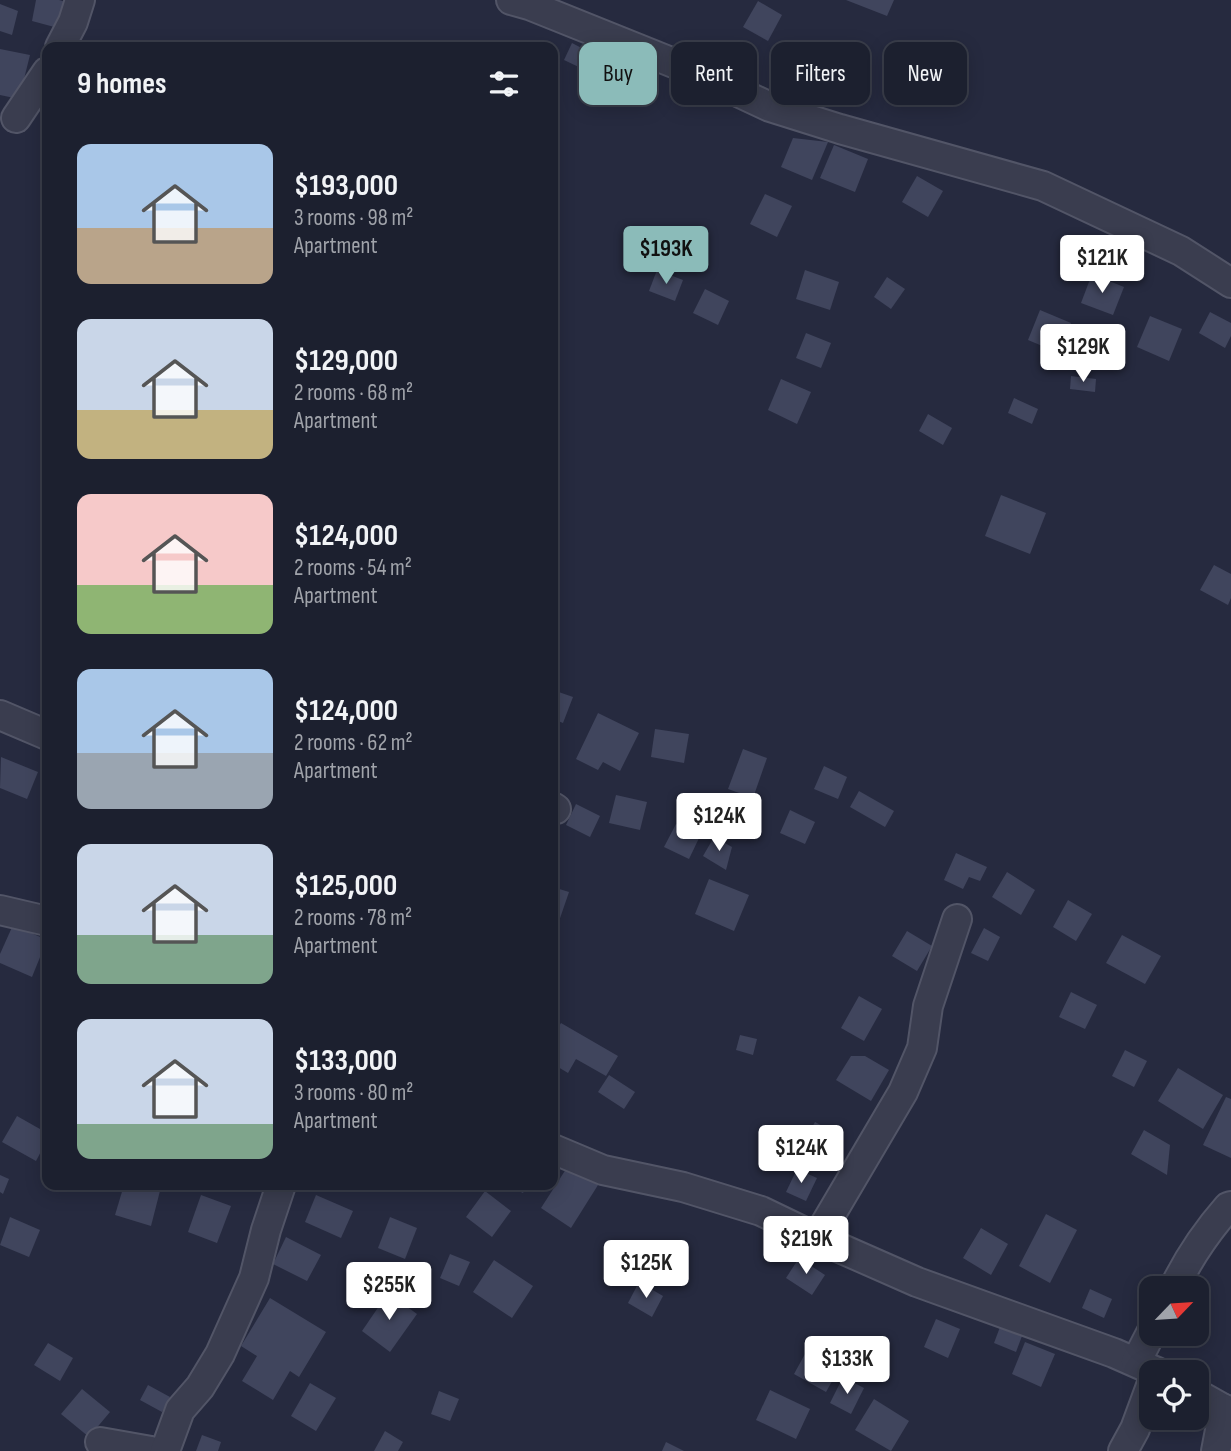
<!DOCTYPE html>
<html lang="en">
<head>
<meta charset="utf-8">
<style>
	:root { --surface:#1c202f; --page:#292d3b; --text:#f1f3f6; --muted:#a0a3aa; --line:#3a3e4b; --accent:#8bbbb9 }
	body { margin:0; font-family:"Sofia Sans Condensed",sans-serif; background:var(--page); color:var(--text); height:100vh; display:flex; flex-direction:column; font-size:26px; white-space:nowrap }
	* { box-sizing:border-box; margin:0 }
	p { font-size:23px; color:var(--muted) }
	.icon { flex:none; width:38px; height:38px; fill:none; stroke:currentColor; stroke-width:2; stroke-linecap:round; stroke-linejoin:round }
	.map { position:relative; flex:1; overflow:hidden }
	.sheet { position:absolute; left:42px; top:42px; width:516px; height:1148px; display:flex; flex-direction:column; background:var(--surface); border-radius:14px; box-shadow:0 4px 18px #0003,0 0 0 2px var(--line) }
	.sheet>* { flex:none }
	.guide { position:absolute; left:579px; top:42px; width:546px; height:63px; display:flex; gap:14px }
	.needle { width:46px; rotate:65deg }
	.tools { position:absolute; left:1139px; top:1276px; display:grid; gap:14px }
	.tools a { display:grid; place-items:center; width:70px; height:70px; border-radius:14px; background:var(--surface); box-shadow:0 4px 18px #0003,0 0 0 2px var(--line); font-size:35px }
	.price { position:absolute; translate:-50% -60px; padding:0 16px; border-radius:7px; background:#fff; color:#222; font-size:23px; line-height:46px; filter:drop-shadow(0 2px 4px #0008) }
	.price::after { content:''; position:absolute; left:50%; top:42px; width:21px; height:16px; margin-left:-10px; background:inherit; clip-path:polygon(0 0,100% 0,50% 100%) }
	.price.active { background:var(--accent); color:#111 }
	ul { padding:0; list-style:none }
	li { display:flex; align-items:center; gap:21px; height:175px; padding:0 35px }
	li span { display:grid; place-items:center; flex:none; width:196px; height:140px; border-radius:14px; color:#555 }
	li>.icon { margin-inline-start:auto }
	span .icon { width:84px; height:84px; fill:#fffc; stroke-width:1 }
	li b { font-size:30px }
	h2 { display:flex; justify-content:space-between; align-items:center; height:84px; padding:0 35px; font-size:30px }
	.chip { padding:0 24px; border-radius:14px; background:var(--surface); box-shadow:0 4px 18px #0003,0 0 0 2px var(--line); font-size:24px; line-height:63px }
	.chip.active { background:var(--accent); color:#111 }
	.map>svg:first-child { display:block }
	.building { fill:#40455d }
	.lines { fill:none; stroke-linecap:round; stroke-linejoin:round }
	.street-casing { stroke:#525567; stroke-width:32 }
	.street { stroke:#3a3d4f; stroke-width:28 }
</style>
</head>
<body>
<div class="map">
<svg width="1231" height="1451" viewBox="0 0 1231 1451">
	<rect width="100%" height="100%" fill="#262a3f"/>
	<g class="building">
		<path d="M36,0H59L66,2L58,28L32,21Z"/>
		<path d="M846,0H894L887,16Z"/>
		<path d="M758,1L782,15L768,41L743,27Z"/>
		<path d="M0,4L18,11L12,35L0,31Z"/>
		<path d="M572,43L593,54L585,70L564,60Z"/>
		<path d="M0,49L30,55L19,99L0,95Z"/>
		<path d="M793,138L828,142L812,180L781,167Z"/>
		<path d="M834,145L868,159L855,192L820,178Z"/>
		<path d="M917,176L943,191L928,217L902,202Z"/>
		<path d="M765,194L792,206L777,237L750,224Z"/>
		<path d="M657,270L683,280L675,301L649,291Z"/>
		<path d="M805,270L839,282L830,310L796,299Z"/>
		<path d="M1092,274L1124,287L1113,315L1081,303Z"/>
		<path d="M887,277L905,289L891,309L874,297Z"/>
		<path d="M705,289L729,301L718,325L693,313Z"/>
		<path d="M1040,310L1071,323L1059,353L1028,340Z"/>
		<path d="M1210,312L1231,323V336L1225,348L1199,333Z"/>
		<path d="M1150,316L1182,329L1169,361L1137,347Z"/>
		<path d="M806,333L831,343L821,368L796,358Z"/>
		<path d="M1071,376L1096,379L1095,392L1070,389Z"/>
		<path d="M781,379L811,392L797,424L768,410Z"/>
		<path d="M1014,398L1038,409L1032,424L1008,413Z"/>
		<path d="M928,414L952,428L943,445L919,431Z"/>
		<path d="M1001,495L1046,513L1030,554L985,536Z"/>
		<path d="M1214,565L1231,574V598L1228,605L1200,590Z"/>
		<path d="M553,690L573,697L563,723L553,719Z"/>
		<path d="M598,713L639,733L620,771L603,762L598,770L576,759Z"/>
		<path d="M655,729L689,734L684,763L651,757Z"/>
		<path d="M743,749L767,758L753,798L728,789Z"/>
		<path d="M1,757L38,772L27,799L0,788Z"/>
		<path d="M824,766L847,777L838,799L814,789Z"/>
		<path d="M859,791L894,811L885,827L850,807Z"/>
		<path d="M616,795L647,802L640,830L609,823Z"/>
		<path d="M576,804L600,816L590,837L566,825Z"/>
		<path d="M790,810L815,822L805,844L780,833Z"/>
		<path d="M676,824L700,836L689,859L664,847Z"/>
		<path d="M714,837L732,847L726,870L703,856Z"/>
		<path d="M956,853L987,867L980,881L969,877L963,889L944,880Z"/>
		<path d="M1007,872L1035,890L1021,915L992,897Z"/>
		<path d="M709,879L749,895L734,931L695,914Z"/>
		<path d="M553,887L569,892L558,924L553,922Z"/>
		<path d="M1068,900L1092,914L1076,941L1053,927Z"/>
		<path d="M13,925L47,940L32,977L0,963V954Z"/>
		<path d="M984,928L1000,937L988,961L971,953Z"/>
		<path d="M907,931L932,946L917,971L892,956Z"/>
		<path d="M1122,935L1161,956L1145,984L1106,963Z"/>
		<path d="M1071,992L1097,1005L1085,1029L1059,1017Z"/>
		<path d="M859,996L882,1009L864,1041L841,1028Z"/>
		<path d="M561,1023L618,1056L606,1076L576,1059L568,1073L553,1064V1036Z"/>
		<path d="M740,1035L757,1039L753,1055L736,1050Z"/>
		<path d="M1125,1050L1147,1061L1134,1087L1112,1076Z"/>
		<path d="M851,1056H865L889,1070L871,1101L836,1080Z"/>
		<path d="M1178,1068L1223,1095L1203,1129L1158,1101Z"/>
		<path d="M609,1075L635,1092L624,1109L598,1092Z"/>
		<path d="M1226,1097L1231,1099V1158L1203,1145Z"/>
		<path d="M17,1116L47,1133V1140L36,1161L2,1142Z"/>
		<path d="M815,1122L839,1135L834,1145L842,1149L831,1168L799,1151Z"/>
		<path d="M1144,1130L1170,1145L1167,1175L1131,1154Z"/>
		<path d="M568,1166L598,1185L571,1228L541,1208Z"/>
		<path d="M797,1169L817,1178L806,1201L786,1192Z"/>
		<path d="M0,1175L9,1179L3,1194L0,1192Z"/>
		<path d="M124,1185H154L161,1187L151,1226L115,1215Z"/>
		<path d="M506,1185H527L523,1193Z"/>
		<path d="M485,1191L511,1211L492,1237L466,1217Z"/>
		<path d="M201,1195L231,1206L217,1243L188,1232Z"/>
		<path d="M316,1195L353,1211L341,1238L305,1222Z"/>
		<path d="M1046,1214L1077,1230L1050,1283L1019,1266Z"/>
		<path d="M10,1217L40,1230L29,1257L0,1245Z"/>
		<path d="M390,1217L417,1228L405,1259L378,1248Z"/>
		<path d="M981,1228L1008,1244L991,1275L963,1258Z"/>
		<path d="M286,1237L321,1255L307,1281L273,1264Z"/>
		<path d="M450,1254L470,1262L459,1286L440,1278Z"/>
		<path d="M799,1258L825,1275L812,1295L786,1278Z"/>
		<path d="M494,1260L533,1286L512,1318L473,1292Z"/>
		<path d="M639,1282L663,1296L652,1317L628,1303Z"/>
		<path d="M1090,1289L1112,1299L1104,1318L1082,1308Z"/>
		<path d="M388,1293L417,1314L390,1352L362,1331Z"/>
		<path d="M270,1298L326,1332L299,1377L290,1371L273,1400L242,1381L257,1356L241,1346Z"/>
		<path d="M936,1319L960,1329L948,1358L924,1347Z"/>
		<path d="M1000,1327L1022,1336L1016,1352L994,1343Z"/>
		<path d="M1025,1342L1055,1354L1041,1387L1012,1374Z"/>
		<path d="M48,1343L73,1358L60,1381L34,1365Z"/>
		<path d="M827,1351L844,1360L826,1392L794,1374L805,1354L821,1363Z"/>
		<path d="M843,1377L864,1388L851,1414L830,1403Z"/>
		<path d="M310,1383L336,1398L316,1431L291,1416Z"/>
		<path d="M148,1385L170,1397L162,1412L140,1400Z"/>
		<path d="M82,1389L110,1412L89,1437L61,1414Z"/>
		<path d="M770,1390L810,1409L796,1439L756,1420Z"/>
		<path d="M439,1391L459,1399L450,1421L431,1414Z"/>
		<path d="M874,1399L909,1421L891,1451L855,1430Z"/>
		<path d="M385,1431L403,1442L398,1451H374Z"/>
		<path d="M202,1435L221,1442L218,1451H196Z"/>
		<path d="M666,1442L684,1451H662Z"/>
	</g>
	<g class="lines">
		<g class="street-casing">
			<g id="street">
				<path d="M511,0L529,5L691,70L770,107L840,129L1043,186L1181,251L1231,283"/>
				<path d="M60,47L73,22L80,0"/>
				<path d="M16,118L47,72"/>
				<path d="M0,715L47,735"/>
				<path d="M553,807L556,809"/>
				<path d="M0,910L47,921"/>
				<path d="M553,1149L603,1170L683,1187L761,1211L817,1238L917,1282L1114,1353L1157,1372"/>
				<path d="M817,1238L903,1092L922,1048L928,1006L957,919"/>
				<path d="M1174,1288C1188,1259 1206,1232 1228,1207L1231,1206"/>
				<path d="M1136,1362L1152,1331"/>
				<path d="M1197,1394L1231,1413"/>
				<path d="M100,1442L151,1451"/>
				<path d="M165,1451L180,1410L200,1387L220,1354L254,1278L266,1230L281,1185"/>
				<path d="M1123,1451L1135,1429L1152,1383"/>
				<path d="M1216,1451L1224,1409"/>
			</g>
		</g>
		<use href="#street" class="street"/>
	</g>
</svg>
<div class="tools">
<a><svg class="needle" viewBox="-14 -14 28 28"><path d="M0-13l5 13h-10z" fill="#e53935"/><path d="M0 13l5-13h-10z" fill="#a0a3aa"/></svg></a>
<a><svg class="icon" aria-label="locate" viewBox="0 0 24 24"><circle cx="12" cy="12" r="6"/><path d="M12 2v4M12 18v4M2 12h4M18 12h4"/></svg></a>
</div>
<b class="price active" style="left:666px;top:286px">$193K</b>
<b class="price" style="left:1102px;top:295px">$121K</b>
<b class="price" style="left:1083px;top:384px">$129K</b>
<b class="price" style="left:719px;top:853px">$124K</b>
<b class="price" style="left:801px;top:1185px">$124K</b>
<b class="price" style="left:806px;top:1276px">$219K</b>
<b class="price" style="left:646px;top:1300px">$125K</b>
<b class="price" style="left:389px;top:1322px">$255K</b>
<b class="price" style="left:847px;top:1396px">$133K</b>
<div class="guide">
<a class="chip active">Buy</a>
<a class="chip">Rent</a>
<a class="chip">Filters</a>
<a class="chip">New</a>
</div>
<section class="sheet">
<h2>9 homes<svg class="icon" aria-label="filters" viewBox="0 0 24 24"><path d="M4 7h16M4 17h16"/><circle cx="9" cy="7" r="2"/><circle cx="15" cy="17" r="2"/></svg></h2>
<ul>
<li><span style="background:linear-gradient(#a9c7e8 60%,#b9a48a 0)"><svg class="icon" aria-label="home" viewBox="0 0 24 24"><path d="M3 11l9-7 9 7M6 9v11h12V9"/></svg></span><div><b>$193,000</b><p>3 rooms · 98 m²</p><p>Apartment</p></div></li>
<li><span style="background:linear-gradient(#c9d6e8 65%,#c2b280 0)"><svg class="icon" aria-label="home" viewBox="0 0 24 24"><path d="M3 11l9-7 9 7M6 9v11h12V9"/></svg></span><div><b>$129,000</b><p>2 rooms · 68 m²</p><p>Apartment</p></div></li>
<li><span style="background:linear-gradient(#f6c9c9 65%,#8fb573 0)"><svg class="icon" aria-label="home" viewBox="0 0 24 24"><path d="M3 11l9-7 9 7M6 9v11h12V9"/></svg></span><div><b>$124,000</b><p>2 rooms · 54 m²</p><p>Apartment</p></div></li>
<li><span style="background:linear-gradient(#a9c7e8 60%,#9aa5b1 0)"><svg class="icon" aria-label="home" viewBox="0 0 24 24"><path d="M3 11l9-7 9 7M6 9v11h12V9"/></svg></span><div><b>$124,000</b><p>2 rooms · 62 m²</p><p>Apartment</p></div></li>
<li><span style="background:linear-gradient(#c9d6e8 65%,#7fa58c 0)"><svg class="icon" aria-label="home" viewBox="0 0 24 24"><path d="M3 11l9-7 9 7M6 9v11h12V9"/></svg></span><div><b>$125,000</b><p>2 rooms · 78 m²</p><p>Apartment</p></div></li>
<li><span style="background:linear-gradient(#c9d6e8 75%,#7fa58c 0)"><svg class="icon" aria-label="home" viewBox="0 0 24 24"><path d="M3 11l9-7 9 7M6 9v11h12V9"/></svg></span><div><b>$133,000</b><p>3 rooms · 80 m²</p><p>Apartment</p></div></li>
</ul>
</section>
</div>
</body>
</html>
